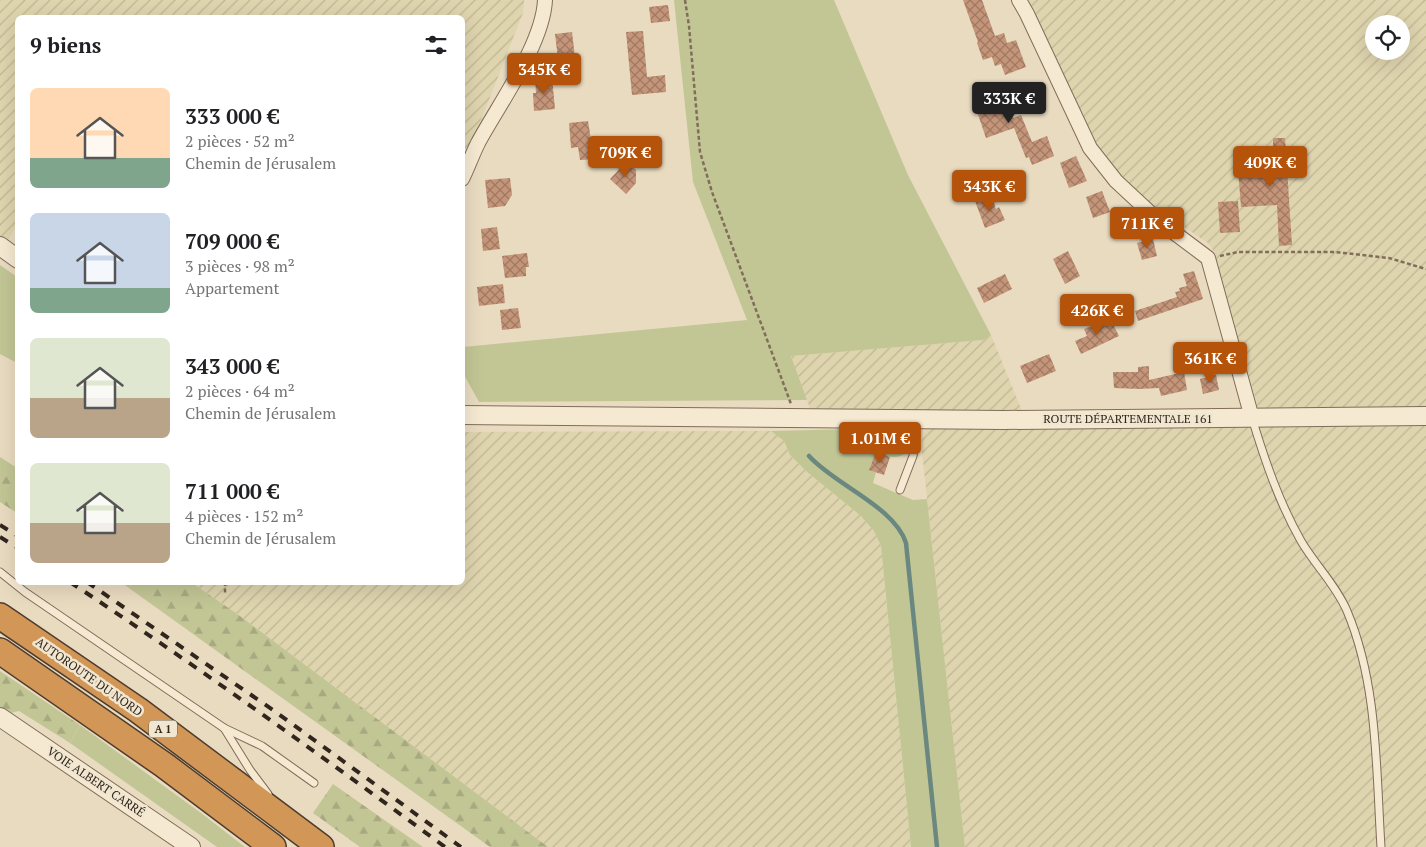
<!DOCTYPE html>
<html lang="fr">
<head>
<meta charset="utf-8">
<style>
	:root { --surface:#fff; --page:#f2f2f2; --text:#202124; --muted:#757577; --accent:#b45309 }
	body { margin:0; font-family:"PT Serif",serif; background:var(--page); color:var(--text); height:100vh; display:flex; flex-direction:column; font-size:19px; white-space:nowrap }
	* { box-sizing:border-box; margin:0 }
	p { font-size:16px; color:var(--muted) }
	.icon { flex:none; width:28px; height:28px; fill:none; stroke:currentColor; stroke-width:2; stroke-linecap:round; stroke-linejoin:round }
	.map { position:relative; flex:1; overflow:hidden }
	.panel { position:absolute; left:15px; top:15px; width:450px; height:570px; display:flex; flex-direction:column; background:var(--surface); border-radius:8px; box-shadow:0 5px 20px #0002 }
	.panel>* { flex:none }
	.controls { position:absolute; left:1365px; top:15px; display:grid; gap:10px }
	.controls a { display:grid; place-items:center; width:45px; height:45px; border-radius:50%; background:var(--surface); box-shadow:0 5px 20px #0002; font-size:25px }
	.price { position:absolute; translate:-50% -42px; padding:0 11px; border-radius:5px; background:var(--accent); color:#fff; font-size:16px; line-height:32px; filter:drop-shadow(0 1px 2px #0008) }
	.price::after { content:''; position:absolute; left:50%; top:30px; width:15px; height:11px; margin-left:-8px; background:inherit; clip-path:polygon(0 0,100% 0,50% 100%) }
	.price.selected { background:#222; color:#fff }
	ul { padding:0; list-style:none }
	li { display:flex; align-items:center; gap:15px; height:125px; padding:0 15px }
	li span { display:grid; place-items:center; flex:none; width:140px; height:100px; border-radius:8px; color:#555 }
	li>.icon { margin-inline-start:auto }
	span .icon { width:60px; height:60px; fill:#fffc; stroke-width:1 }
	li b { font-size:21px }
	h2 { display:flex; justify-content:space-between; align-items:center; height:60px; padding:0 15px; font-size:21px }
	.map>svg:first-child { display:block }
	.farmland { fill:url(#farmland-furrows); fill-rule:evenodd }
	.green { fill:#c2c695 }
	.forest { fill:url(#forest-firs) }
	.lines { fill:none; stroke-linecap:round; stroke-linejoin:round }
	.stream { stroke:#6b8880; stroke-width:4.5 }
	.building { fill:url(#building-cross-hatch) }
	.service-casing { stroke:#806d5a; stroke-width:9 }
	.minor-casing { stroke:#806d5a; stroke-width:16 }
	.tertiary-casing { stroke:#806d5a; stroke-width:20 }
	.motorway-casing { stroke:#4e3c2e; stroke-width:28 }
	.path { stroke:#806d5a; stroke-width:2.5; stroke-dasharray:4 2.5; stroke-linecap:butt }
	.service { stroke:#f5e9d2; stroke-width:7 }
	.minor { stroke:#f5e9d2; stroke-width:14 }
	.tertiary { stroke:#f5e9d2; stroke-width:18 }
	.motorway { stroke:#d29757; stroke-width:25 }
	.rail { stroke:#31261d; stroke-width:4; stroke-dasharray:9 9; stroke-linecap:butt }
	.labels { text-anchor:middle; stroke-width:5; stroke-linejoin:round; paint-order:stroke }
	.shield { fill:#f1e6cf; stroke:#6b6052; stroke-width:1 }
	.shield-label { font-size:11px; font-weight:bold; fill:#31261d }
	.street-label { font-size:12px; fill:#31261d; stroke:#f1e6cf }
</style>
</head>
<body>
<div class="map">
<svg width="1426" height="847" viewBox="0 0 1426 847">
	<defs>
		<pattern id="farmland-furrows" width="10" height="10" patternUnits="userSpaceOnUse" patternTransform="scale(1.25)"><rect width="10" height="10" fill="#ded4ae"/><path d="M-1 1l2-2M0 10L10 0M9 11l2-2" fill="none" stroke="#bfb695"/></pattern>
		<pattern id="forest-firs" width="22" height="20" patternUnits="userSpaceOnUse" patternTransform="scale(1.25)"><rect width="22" height="20" fill="#c2c695"/><path d="M5 1l3.5 6h-7zM16 11l3.5 6h-7z" fill="#a7aa80"/></pattern>
		<pattern id="building-cross-hatch" width="8" height="8" patternUnits="userSpaceOnUse" patternTransform="scale(1.25)"><rect width="8" height="8" fill="#c49579"/><path d="M0 0l8 8M0 8l8-8" fill="none" stroke="#a07963"/></pattern>
	</defs>
	<rect width="100%" height="100%" fill="#e9dbc0"/>
	<g class="farmland">
		<path d="M0,0H524L523,13L463,166L462,18H18L17,224L0,256Z"/>
		<path d="M1019,0H1426V847H965L921,443L926,429L1263,426L1213,250L1208,243L1143,199L1121,176L1097,144L1059,67ZM1374,24H1401V51H1374Z"/>
		<path d="M991,335L1022,411H811L791,356L983,340Z"/>
		<path d="M771,431L784,441L790,455L806,471L861,516L874,531L881,546L911,847H548L236,613L192,583L462,582L463,432Z"/>
	</g>
	<g class="green">
		<path d="M674,0H834L908,175L991,335L983,340L791,356L807,400L479,402L463,373V347L747,320L693,182Z"/>
		<path d="M0,265L17,277V363L0,354Z"/>
		<path d="M895,428C912,438 913,458 891,457C886,457 881,454 876,452L870,470L876,472L873,483L913,500L927,499L965,847H911L881,546L874,531L861,516L806,471L790,455L784,441L771,431Z"/>
		<path d="M80,725L201,813L245,847H217L70,743Z"/>
	</g>
	<g class="forest">
		<path d="M0,457L17,468V513L0,502Z"/>
		<path d="M122,583H192L236,613L548,847H490Z"/>
		<path d="M0,671L80,725L70,743L19,711L6,714L0,710Z"/>
		<path d="M333,784L423,847H360L313,813Z"/>
	</g>
	<g class="lines">
		<path class="stream" d="M809,456C835,485 895,507 906,543L937,847"/>
	</g>
	<g class="building">
		<path d="M963,0H982L995,36L1004,33L1007,43L1016,40L1026,67L1005,75L1001,64L995,66L992,57L983,60L977,43L978,42Z"/>
		<path d="M668,5L670,21L651,23L649,7Z"/>
		<path d="M643,31L647,77L665,75L666,92L632,95L626,32Z"/>
		<path d="M572,32L575,57L558,59L555,34Z"/>
		<path d="M552,77L555,109L534,111L533,93H536L535,79Z"/>
		<path d="M1002,86L1013,118L1021,115L1032,142L1047,136L1054,156L1032,165L1029,157L1026,158L1014,128L986,138L972,97Z"/>
		<path d="M588,121L592,146L599,145L600,159L580,160L578,147L571,148L569,123Z"/>
		<path d="M1273,138H1285L1292,245L1279,246L1277,205L1241,207L1238,169L1263,168L1262,151L1273,150Z"/>
		<path d="M1076,156L1087,181L1069,188L1060,163Z"/>
		<path d="M627,161L636,170V183L626,194L610,179Z"/>
		<path d="M510,178L512,195L505,206L488,208L485,180Z"/>
		<path d="M1102,191L1110,212L1093,218L1086,197Z"/>
		<path d="M991,195L996,209L999,207L1005,220L985,228L975,201Z"/>
		<path d="M1238,201L1240,232L1220,233L1218,202Z"/>
		<path d="M497,227L500,249L483,251L481,229Z"/>
		<path d="M1153,239L1157,256L1142,260L1137,243Z"/>
		<path d="M1068,251L1080,276L1065,284L1053,259Z"/>
		<path d="M527,253L529,267H526V276L505,278L502,256Z"/>
		<path d="M1194,271L1203,299L1138,321L1135,311L1177,297L1175,292L1180,291L1179,288L1187,286L1183,274Z"/>
		<path d="M1005,274L1012,289L984,303L977,288Z"/>
		<path d="M503,284L505,303L479,306L477,287Z"/>
		<path d="M518,308L521,328L502,330L500,310Z"/>
		<path d="M1111,320L1119,336L1081,354L1075,341L1087,336L1084,329L1101,322L1102,324Z"/>
		<path d="M1049,354L1056,371L1027,383L1020,366Z"/>
		<path d="M1149,366V380L1184,372L1187,390L1161,396L1159,388L1139,389L1114,388L1113,372H1138V367Z"/>
		<path d="M1216,375L1219,390L1203,394L1200,379Z"/>
		<path d="M876,452L890,457L884,475L869,470Z"/>
	</g>
	<g class="lines">
		<g class="service-casing">
			<g id="service">
				<path d="M1252,418C1265,461 1279,502 1301,541C1315,565 1336,585 1347,611C1378,684 1376,769 1381,847"/>
				<path d="M900,490L913,456L915,444L909,420"/>
				<path d="M0,572L25,592L224,728L262,746L314,783"/>
				<path d="M224,728L250,770L268,794"/>
			</g>
		</g>
		<g class="minor-casing">
			<g id="minor">
				<path d="M1019,0L1027,14L1090,148L1116,181L1160,222L1208,258L1252,418"/>
				<path d="M462,179C468,167 472,155 478,143C499,104 543,44 545,0"/>
			</g>
		</g>
		<g class="tertiary-casing">
			<g id="tertiary">
				<path d="M0,246L18,259"/>
				<path d="M462,415L1004,420L1426,416"/>
				<path d="M0,717L191,847"/>
			</g>
		</g>
		<g class="motorway-casing">
			<g id="motorway">
				<path d="M0,616L138,710L321,847"/>
				<path d="M0,651L164,765L273,847"/>
			</g>
		</g>
		<g class="path">
			<path d="M685,0L689,26L700,152L712,192L791,404"/>
			<path d="M1220,256L1238,252H1335L1389,258L1426,269"/>
			<path d="M225,582V594"/>
		</g>
		<use href="#service" class="service"/>
		<use href="#minor" class="minor"/>
		<use href="#tertiary" class="tertiary"/>
		<use href="#motorway" class="motorway"/>
		<g class="rail">
			<path d="M0,525L18,536"/>
			<path d="M0,537L18,548"/>
			<path d="M70,582C198,667 322,756 445,847"/>
			<path d="M87,582L273,710L461,847"/>
		</g>
	</g>
	<g class="labels">
		<rect class="shield" x="149" y="720.5" width="28" height="17" rx="4"/>
		<g class="shield-label">
			<text x="163" y="733">A 1</text>
		</g>
		<g class="street-label">
			<text x="1128" y="423">ROUTE DÉPARTEMENTALE 161</text>
			<text transform="translate(89 677) rotate(35)" y="4">AUTOROUTE DU NORD</text>
			<text transform="translate(96 782) rotate(34)" y="4">VOIE ALBERT CARRÉ</text>
		</g>
	</g>
</svg>
<div class="controls">
<a><svg class="icon" aria-label="locate" viewBox="0 0 24 24"><circle cx="12" cy="12" r="6"/><path d="M12 2v4M12 18v4M2 12h4M18 12h4"/></svg></a>
</div>
<b class="price" style="left:544px;top:95px">345K €</b>
<b class="price selected" style="left:1009px;top:124px">333K €</b>
<b class="price" style="left:625px;top:178px">709K €</b>
<b class="price" style="left:1270px;top:188px">409K €</b>
<b class="price" style="left:989px;top:212px">343K €</b>
<b class="price" style="left:1147px;top:249px">711K €</b>
<b class="price" style="left:1097px;top:336px">426K €</b>
<b class="price" style="left:1210px;top:384px">361K €</b>
<b class="price" style="left:880px;top:464px">1.01M €</b>
<section class="panel">
<h2>9 biens<svg class="icon" aria-label="filters" viewBox="0 0 24 24"><path d="M4 7h16M4 17h16"/><circle cx="9" cy="7" r="2"/><circle cx="15" cy="17" r="2"/></svg></h2>
<ul>
<li><span style="background:linear-gradient(#ffd9b3 70%,#7fa58c 0)"><svg class="icon" aria-label="home" viewBox="0 0 24 24"><path d="M3 11l9-7 9 7M6 9v11h12V9"/></svg></span><div><b>333 000 €</b><p>2 pièces · 52 m²</p><p>Chemin de Jérusalem</p></div></li>
<li><span style="background:linear-gradient(#c9d6e8 75%,#7fa58c 0)"><svg class="icon" aria-label="home" viewBox="0 0 24 24"><path d="M3 11l9-7 9 7M6 9v11h12V9"/></svg></span><div><b>709 000 €</b><p>3 pièces · 98 m²</p><p>Appartement</p></div></li>
<li><span style="background:linear-gradient(#dfe7d0 60%,#b9a48a 0)"><svg class="icon" aria-label="home" viewBox="0 0 24 24"><path d="M3 11l9-7 9 7M6 9v11h12V9"/></svg></span><div><b>343 000 €</b><p>2 pièces · 64 m²</p><p>Chemin de Jérusalem</p></div></li>
<li><span style="background:linear-gradient(#dfe7d0 60%,#b9a48a 0)"><svg class="icon" aria-label="home" viewBox="0 0 24 24"><path d="M3 11l9-7 9 7M6 9v11h12V9"/></svg></span><div><b>711 000 €</b><p>4 pièces · 152 m²</p><p>Chemin de Jérusalem</p></div></li>
</ul>
</section>
</div>
</body>
</html>
